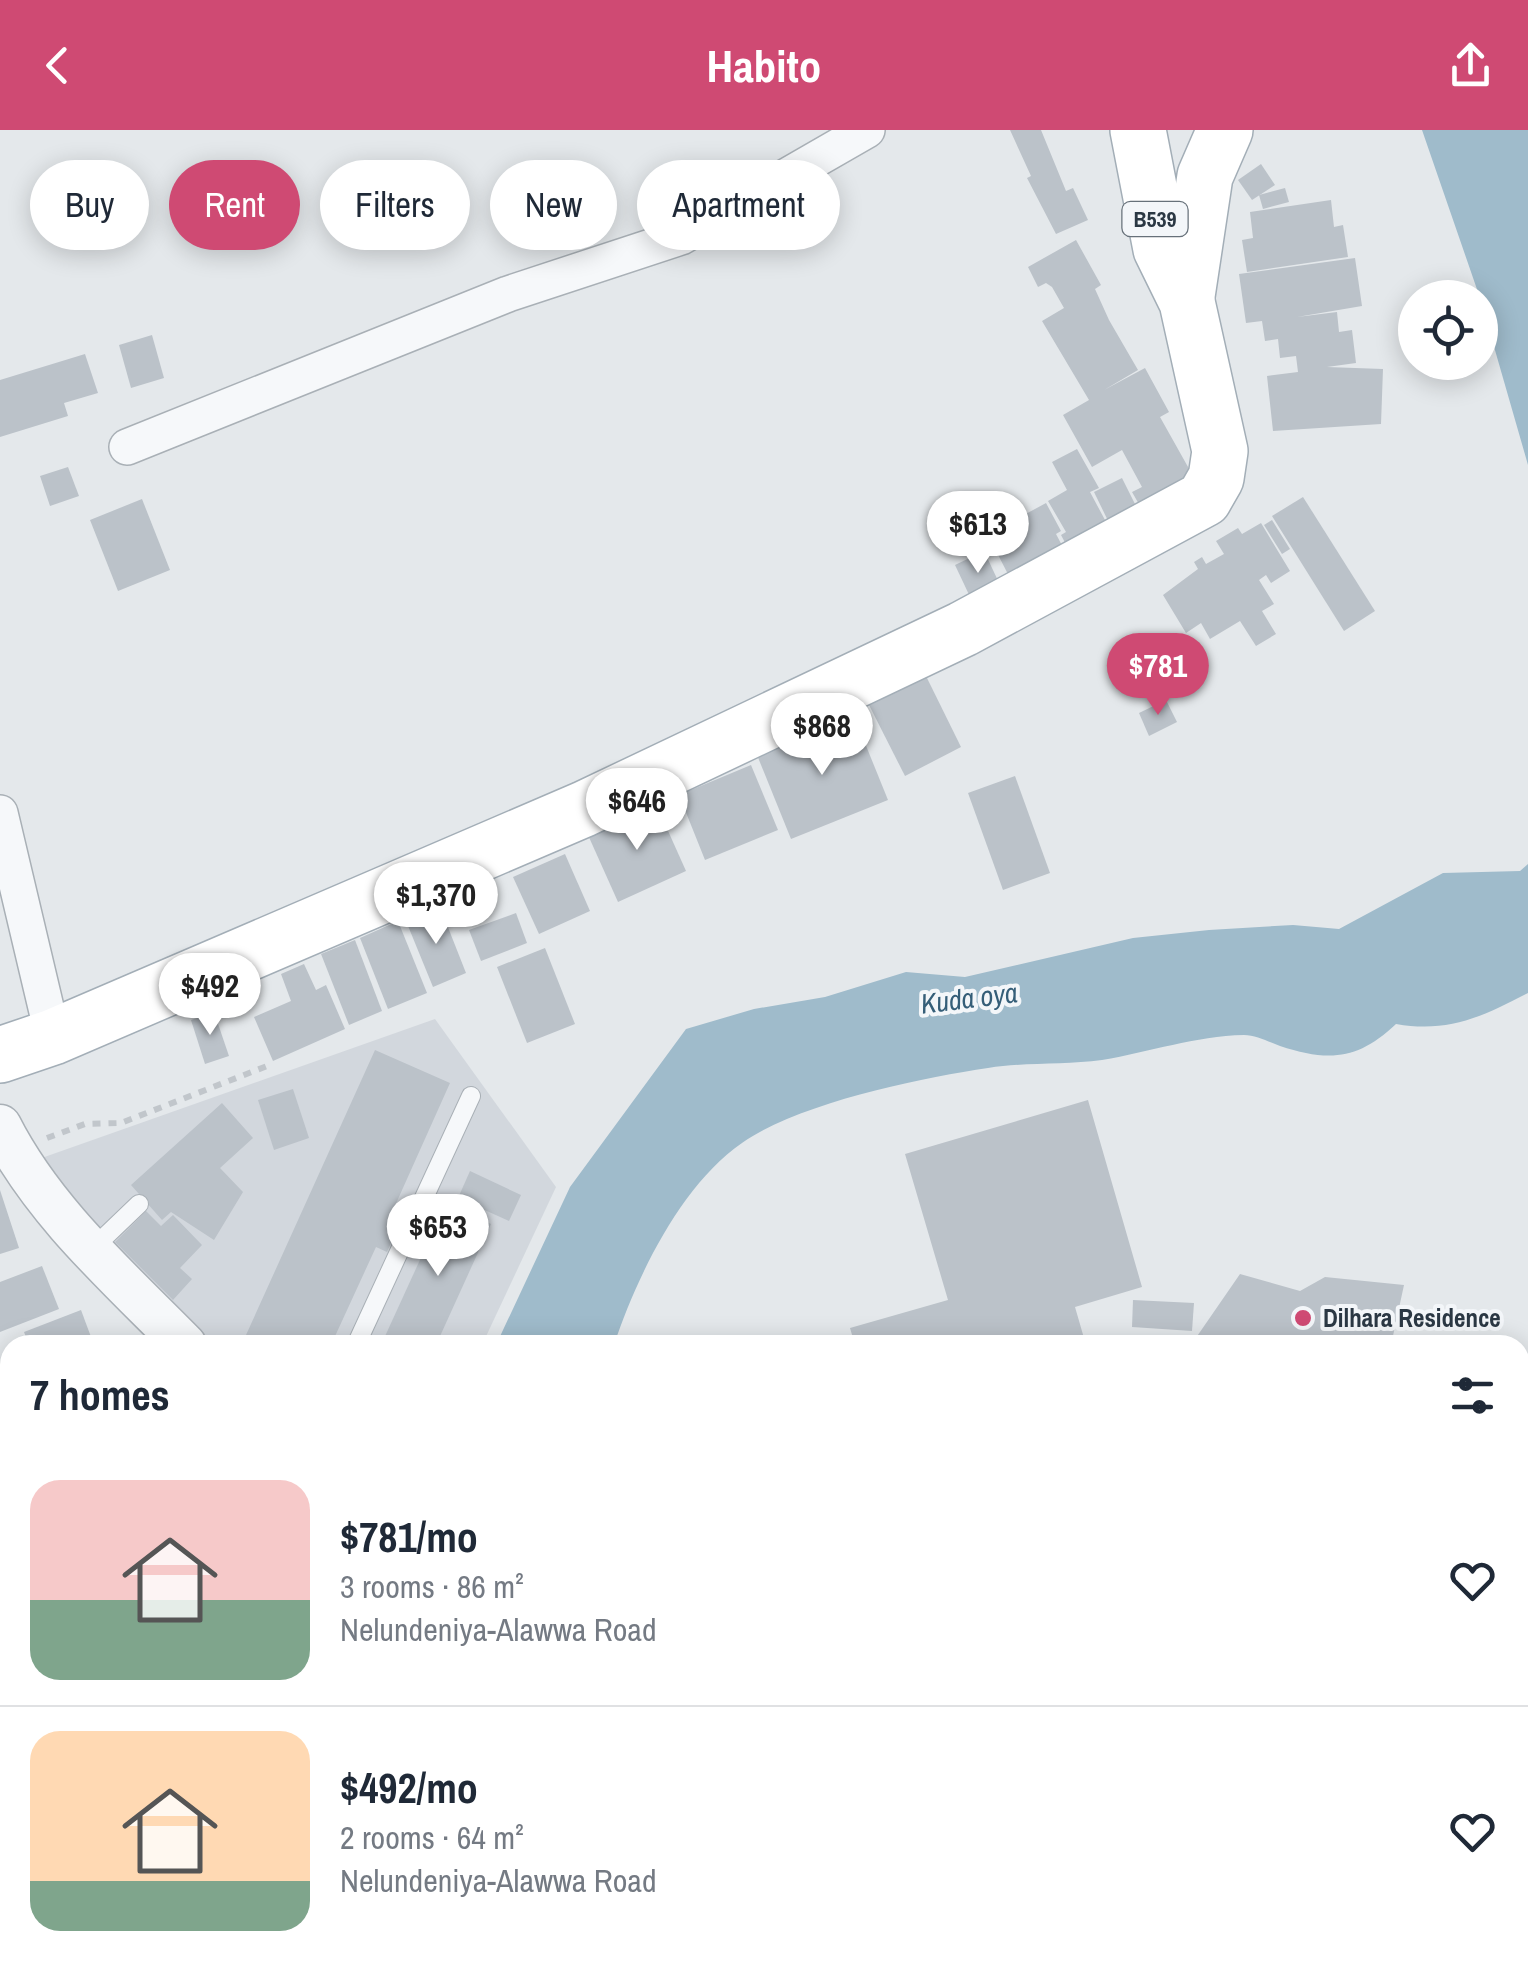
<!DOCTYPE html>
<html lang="en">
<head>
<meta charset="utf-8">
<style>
	:root { --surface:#fff; --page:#f6f6f7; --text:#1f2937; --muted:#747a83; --line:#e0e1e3; --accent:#cf4a73 }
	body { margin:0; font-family:"Archivo Narrow",sans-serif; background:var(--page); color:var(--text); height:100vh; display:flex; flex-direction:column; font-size:38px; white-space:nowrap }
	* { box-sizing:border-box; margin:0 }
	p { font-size:32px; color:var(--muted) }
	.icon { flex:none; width:55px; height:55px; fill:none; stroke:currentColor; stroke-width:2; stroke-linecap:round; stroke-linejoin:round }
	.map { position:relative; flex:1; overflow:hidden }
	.sheet { position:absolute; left:0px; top:1205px; width:1530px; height:640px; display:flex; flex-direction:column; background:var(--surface); border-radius:30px 30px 0 0; box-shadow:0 5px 25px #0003 }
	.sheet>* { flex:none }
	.banner { position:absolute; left:30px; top:30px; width:1000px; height:90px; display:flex; gap:20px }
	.fabs { position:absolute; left:1398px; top:150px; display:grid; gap:20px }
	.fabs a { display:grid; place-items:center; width:100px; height:100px; border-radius:50%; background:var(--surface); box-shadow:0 5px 25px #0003; font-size:50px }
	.price { position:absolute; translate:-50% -85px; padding:0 22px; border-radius:35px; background:#fff; color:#222; font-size:32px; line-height:65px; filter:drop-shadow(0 2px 5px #0008) }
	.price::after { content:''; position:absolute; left:50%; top:60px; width:30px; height:22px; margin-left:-15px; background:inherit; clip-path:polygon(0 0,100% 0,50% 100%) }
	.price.current { background:var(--accent); color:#fff }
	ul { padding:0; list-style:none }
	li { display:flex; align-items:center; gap:30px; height:250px; padding:0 30px }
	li+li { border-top:2px solid var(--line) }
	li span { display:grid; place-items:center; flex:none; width:280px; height:200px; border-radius:30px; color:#555 }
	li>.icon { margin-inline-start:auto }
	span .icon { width:120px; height:120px; fill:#fffc; stroke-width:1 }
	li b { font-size:42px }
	h2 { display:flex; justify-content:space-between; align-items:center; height:120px; padding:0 30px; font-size:42px }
	.pill { padding:0 35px; border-radius:45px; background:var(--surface); box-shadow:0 5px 25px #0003; font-size:35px; line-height:90px }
	.pill.current { background:var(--accent); color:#fff }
	header { display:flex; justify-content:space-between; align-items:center; height:130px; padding:0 30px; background:var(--accent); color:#fff; font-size:45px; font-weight:700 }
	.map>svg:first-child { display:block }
	.built { fill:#d2d7dd }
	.water { fill:#9fbbcb }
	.building { fill:#bbc2c9 }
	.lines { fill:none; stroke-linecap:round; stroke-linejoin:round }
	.service-casing { stroke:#a9b0b6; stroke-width:20 }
	.minor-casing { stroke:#a9b0b6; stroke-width:38 }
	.tertiary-casing { stroke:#a9b0b6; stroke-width:45 }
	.primary-casing { stroke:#a3aeb7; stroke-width:58 }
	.path { stroke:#c1c6cb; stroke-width:6; stroke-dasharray:8 8; stroke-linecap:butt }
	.service { stroke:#f6f8fa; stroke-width:18 }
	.minor { stroke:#f6f8fa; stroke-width:35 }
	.tertiary { stroke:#f6f8fa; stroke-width:42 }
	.primary { stroke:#fff; stroke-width:55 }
	.poi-dot { fill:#cf4a73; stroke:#f3f6f9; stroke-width:4 }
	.labels { text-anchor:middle; stroke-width:8; stroke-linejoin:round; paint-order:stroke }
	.shield { fill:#f3f6f9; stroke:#67717a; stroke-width:2.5 }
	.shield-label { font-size:22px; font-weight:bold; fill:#2b3844 }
	.poi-label { font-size:25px; font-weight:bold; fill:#2b3844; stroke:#f3f6f9; text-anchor:start }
	.water-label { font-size:28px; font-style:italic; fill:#355e78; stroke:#f3f6f9 }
</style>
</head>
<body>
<header><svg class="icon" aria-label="back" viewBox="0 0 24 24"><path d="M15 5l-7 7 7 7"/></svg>Habito<svg class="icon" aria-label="share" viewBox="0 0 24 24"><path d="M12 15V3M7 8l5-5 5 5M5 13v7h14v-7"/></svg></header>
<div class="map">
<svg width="1528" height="1845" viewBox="0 0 1528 1845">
	<rect width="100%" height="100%" fill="#e4e8eb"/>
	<path class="built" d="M435,889L556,1057L482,1215H205L36,1030Z"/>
	<g class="water">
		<path d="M1422,0H1528V335L1480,168Z"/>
		<path d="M1528,734V863C1482,887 1448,903 1396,894C1358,930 1329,932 1280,916C1269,912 1256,905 1244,905C1195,906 1150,922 1102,930C1065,935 1026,932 988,938C920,948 799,973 742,1013C681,1055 637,1146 614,1215H496L570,1057L686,899L754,879L825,867L906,842L965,847L1133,808L1209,800L1293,795L1339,799L1443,743L1520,741Z"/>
		<path d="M44,1835H225L202,1845H0Z"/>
	</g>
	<g class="building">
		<path d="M1010,0H1041L1066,61L1073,58L1088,90L1056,104L1027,48L1031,46Z"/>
		<path d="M1261,34L1275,55L1252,70L1238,50Z"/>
		<path d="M1285,58L1289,72L1263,79L1259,65Z"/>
		<path d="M1331,70L1334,97L1343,95L1348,127L1247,142L1242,110L1253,108L1250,82Z"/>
		<path d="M1076,110L1101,155L1095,159L1109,190L1138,240L1104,260L1145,238L1169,282L1160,287L1197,353L1144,383L1132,362L1142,357L1122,320L1092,337L1063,285L1089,270L1042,191L1064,178L1052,157L1046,153L1038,157L1028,137Z"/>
		<path d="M1355,128L1362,176L1297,187L1337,182L1339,202L1352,200L1356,233L1327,237L1383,239L1381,294L1273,301L1267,246L1298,242L1296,226L1280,228L1278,209L1265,211L1262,191L1246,193L1239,144Z"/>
		<path d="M152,205L164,248L131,258L119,215Z"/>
		<path d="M85,224L98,263L64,273L68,286L0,307V250Z"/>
		<path d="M1077,319L1099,358L1090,362L1105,390L1088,400L1094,410L1071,424L1061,405L1066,402L1048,371L1067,360L1052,332Z"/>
		<path d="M68,337L79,366L50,376L40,346Z"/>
		<path d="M1122,348L1141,386L1113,401L1094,362Z"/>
		<path d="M1000,365L1013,391L1046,373L1061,401L1056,404L1066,423L1012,452L974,378Z"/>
		<path d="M1303,367L1375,481L1344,501L1272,386Z"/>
		<path d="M142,369L170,440L118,461L90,390Z"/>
		<path d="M1272,390L1290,419L1282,424L1264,395Z"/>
		<path d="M1261,393L1290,441L1271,453L1266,445L1259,450L1274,474L1262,481L1276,504L1256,516L1240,491L1210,509L1201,493L1186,503L1163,465L1198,439L1194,432L1202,427L1206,434L1224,424L1216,411L1238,398L1242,404Z"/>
		<path d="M984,421L1001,457L972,471L955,435Z"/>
		<path d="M926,546L961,617L905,646L869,575Z"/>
		<path d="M1166,570L1177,592L1149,606L1139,583Z"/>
		<path d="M854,586L888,670L791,709L757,625Z"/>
		<path d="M751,635L778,700L705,730L679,665Z"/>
		<path d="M1015,646L1050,743L1003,760L968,663Z"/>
		<path d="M656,674L686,741L618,772L588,705Z"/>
		<path d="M565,724L590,781L539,804L513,747Z"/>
		<path d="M440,777L466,843L433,857L406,791Z"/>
		<path d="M516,783L527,813L481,831L469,800Z"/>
		<path d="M398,791L427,863L388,879L360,808Z"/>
		<path d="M355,810L382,881L349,895L321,824Z"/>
		<path d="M545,818L575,894L527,913L497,837Z"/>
		<path d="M304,834L316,860L326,855L345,899L273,931L254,887L291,871L281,844Z"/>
		<path d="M214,882L229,926L205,934L191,890Z"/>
		<path d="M375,920L450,953L394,1078L405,1082L387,1122L376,1117L331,1215H268L246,1205Z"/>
		<path d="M293,959L309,1008L274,1020L258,970Z"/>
		<path d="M1088,970L1142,1157L1075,1177L1086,1215H855L850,1198L948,1170L905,1024Z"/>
		<path d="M222,973L253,1008L220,1038L243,1062L214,1110L171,1082L162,1090L131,1055Z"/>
		<path d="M470,1041L521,1065L509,1091L458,1068Z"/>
		<path d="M0,1060L19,1118L0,1124Z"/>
		<path d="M446,1073L491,1094L436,1215H381Z"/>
		<path d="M146,1081L161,1096L173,1085L202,1115L180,1138L192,1149L173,1170L115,1112Z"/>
		<path d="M42,1136L59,1179L0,1202V1152Z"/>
		<path d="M1240,1144L1300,1161L1325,1147L1404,1155L1391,1215H1191Z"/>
		<path d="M1133,1170L1194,1173L1192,1201L1132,1197Z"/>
		<path d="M81,1180L94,1215H29L24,1202Z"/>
		<path d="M10,1321V1393L0,1398V1326Z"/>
		<path d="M10,1429V1472L0,1455V1434Z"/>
		<path d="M0,1481L10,1503V1574L0,1579Z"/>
		<path d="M1436,1835H1468L1481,1845H1429Z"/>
	</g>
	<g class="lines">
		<g class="service-casing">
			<g id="service">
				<path d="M91,1120L139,1074"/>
				<path d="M356,1215L471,966"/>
			</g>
		</g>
		<g class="minor-casing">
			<g id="minor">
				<path d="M127,317L508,164L681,107L867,0"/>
				<path d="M0,683L53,907"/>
				<path d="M0,1295L10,1292"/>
				<path d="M0,1636L10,1634"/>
				<path d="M398,1845L401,1835"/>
			</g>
		</g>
		<g class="tertiary-casing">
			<g id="tertiary">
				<path d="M0,996C43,1081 118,1147 185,1215"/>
				<path d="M1520,1797L1528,1807"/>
			</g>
		</g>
		<g class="primary-casing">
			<g id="primary">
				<path d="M1187,166L1205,46L1225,0"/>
				<path d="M0,925L53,907L584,679L963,499L1204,369L1216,348L1220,321L1187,172L1161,119L1138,0"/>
			</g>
		</g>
		<path class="path" d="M47,1008L85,994L121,993L267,936"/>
		<use href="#service" class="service"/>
		<use href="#minor" class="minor"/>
		<use href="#tertiary" class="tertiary"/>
		<use href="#primary" class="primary"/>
	</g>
	<circle class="poi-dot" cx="1303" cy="1188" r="10"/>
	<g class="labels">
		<rect class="shield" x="1122.5" y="72" width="65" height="34" rx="8"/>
		<g class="shield-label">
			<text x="1155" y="97">B539</text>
		</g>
		<g class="poi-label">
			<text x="1323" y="1197">Dilhara Residence</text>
		</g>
		<g class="water-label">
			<text transform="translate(969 868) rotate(-7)" y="10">Kuda oya</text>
		</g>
	</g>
</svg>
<div class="fabs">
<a><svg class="icon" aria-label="locate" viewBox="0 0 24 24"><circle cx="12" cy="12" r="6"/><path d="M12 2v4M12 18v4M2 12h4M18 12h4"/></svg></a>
</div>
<b class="price" style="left:978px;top:446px">$613</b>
<b class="price current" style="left:1158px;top:588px">$781</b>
<b class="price" style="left:822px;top:648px">$868</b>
<b class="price" style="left:637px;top:723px">$646</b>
<b class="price" style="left:436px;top:817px">$1,370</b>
<b class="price" style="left:210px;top:908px">$492</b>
<b class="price" style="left:438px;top:1149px">$653</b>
<div class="banner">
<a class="pill">Buy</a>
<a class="pill current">Rent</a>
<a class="pill">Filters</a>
<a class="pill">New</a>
<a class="pill">Apartment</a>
</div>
<section class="sheet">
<h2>7 homes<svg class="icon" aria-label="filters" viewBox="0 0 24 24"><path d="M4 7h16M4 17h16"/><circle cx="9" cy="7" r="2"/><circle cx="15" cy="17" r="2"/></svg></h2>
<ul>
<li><span style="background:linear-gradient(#f6c9c9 60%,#7fa58c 0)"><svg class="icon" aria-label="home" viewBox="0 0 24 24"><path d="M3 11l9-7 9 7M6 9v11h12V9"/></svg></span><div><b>$781/mo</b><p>3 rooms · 86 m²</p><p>Nelundeniya-Alawwa Road</p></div><svg class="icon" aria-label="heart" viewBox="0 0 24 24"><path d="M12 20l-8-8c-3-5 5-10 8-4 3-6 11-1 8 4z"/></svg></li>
<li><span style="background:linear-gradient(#ffd9b3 75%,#7fa58c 0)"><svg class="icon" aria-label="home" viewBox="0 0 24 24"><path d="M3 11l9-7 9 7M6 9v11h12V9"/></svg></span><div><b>$492/mo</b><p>2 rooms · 64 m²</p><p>Nelundeniya-Alawwa Road</p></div><svg class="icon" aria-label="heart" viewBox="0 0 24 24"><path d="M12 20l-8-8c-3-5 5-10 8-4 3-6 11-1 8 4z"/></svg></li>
</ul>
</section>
</div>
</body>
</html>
